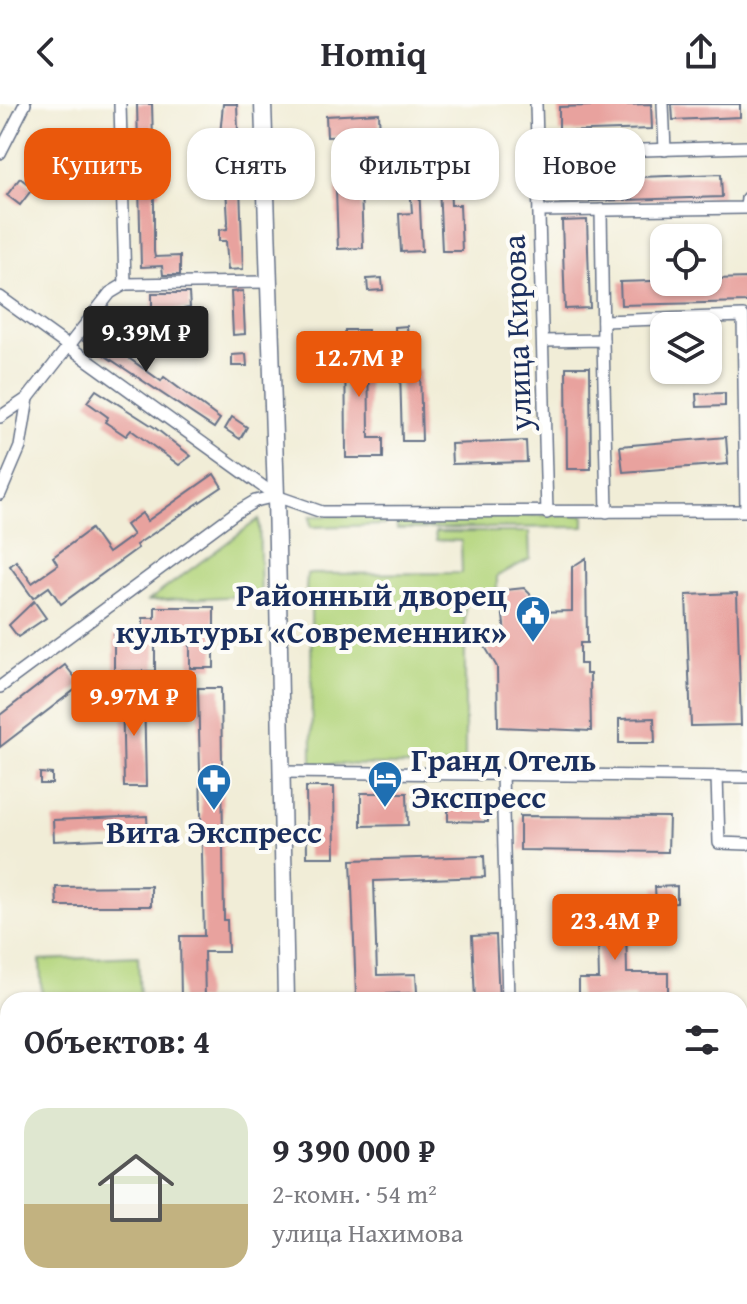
<!DOCTYPE html>
<html lang="ru">
<head>
<meta charset="utf-8">
<style>
	:root { --surface:#fff; --page:#f7f7f7; --text:#2b2b33; --muted:#7c7c81; --line:#e1e1e2; --accent:#ea580c }
	body { margin:0; font-family:"Gentium Book Plus",serif; background:var(--page); color:var(--text); height:100vh; display:flex; flex-direction:column; font-size:30px; white-space:nowrap }
	* { box-sizing:border-box; margin:0 }
	p { font-size:26px; color:var(--muted) }
	.icon { flex:none; width:44px; height:44px; fill:none; stroke:currentColor; stroke-width:2; stroke-linecap:round; stroke-linejoin:round }
	.map { position:relative; flex:1; overflow:hidden }
	.sheet { position:absolute; left:0px; top:888px; width:748px; height:312px; display:flex; flex-direction:column; background:var(--surface); border-radius:24px 24px 0 0; box-shadow:0 2px 6px #0004 }
	.sheet>* { flex:none }
	.guide { position:absolute; left:24px; top:24px; width:700px; height:72px; display:flex; gap:16px }
	.buttons { position:absolute; left:650px; top:120px; display:grid; gap:16px }
	.buttons a { display:grid; place-items:center; width:72px; height:72px; border-radius:16px; background:var(--surface); box-shadow:0 2px 6px #0004; font-size:40px }
	.price { position:absolute; translate:-50% -68px; padding:0 18px; border-radius:8px; background:var(--accent); color:#fff; font-size:26px; line-height:52px; filter:drop-shadow(0 2px 4px #0008) }
	.price::after { content:''; position:absolute; left:50%; top:48px; width:24px; height:18px; margin-left:-12px; background:inherit; clip-path:polygon(0 0,100% 0,50% 100%) }
	.price.on { background:#222; color:#fff }
	ul { padding:0; list-style:none }
	li { display:flex; align-items:center; gap:24px; height:200px; padding:0 24px }
	li+li { border-top:2px solid var(--line) }
	li span { display:grid; place-items:center; flex:none; width:224px; height:160px; border-radius:24px; color:#555 }
	li>.icon { margin-inline-start:auto }
	span .icon { width:96px; height:96px; fill:#fffc; stroke-width:1 }
	li b { font-size:34px }
	h2 { display:flex; justify-content:space-between; align-items:center; height:96px; padding:0 24px; font-size:34px }
	.chip { padding:0 28px; border-radius:24px; background:var(--surface); box-shadow:0 2px 6px #0004; font-size:28px; line-height:72px }
	.chip.on { background:var(--accent); color:#fff }
	header { display:flex; justify-content:space-between; align-items:center; height:104px; padding:0 24px; background:var(--surface); font-size:36px; font-weight:700 }
	.map>svg:first-child { display:block }
	.green { fill:#b4d57d; stroke:#68826e; stroke-width:2 }
	.building { fill:#e8a29e }
	.lines { fill:none; stroke-linecap:round; stroke-linejoin:round }
	.street-casing { stroke:#667288; stroke-width:14 }
	.secondary-casing { stroke:#667288; stroke-width:19 }
	.street { stroke:#fff; stroke-width:11 }
	.secondary { stroke:#fff; stroke-width:16 }
	.labels { text-anchor:middle; stroke-width:8; stroke-linejoin:round; paint-order:stroke }
	.street-label { font-size:32px; fill:#1b2f5e; stroke:#fdfcf7 }
	.poi-label { font-size:32px; font-weight:bold; fill:#1b2f5e; stroke:#fdfcf7; text-anchor:end }
</style>
</head>
<body>
<header><svg class="icon" aria-label="back" viewBox="0 0 24 24"><path d="M15 5l-7 7 7 7"/></svg>Homiq<svg class="icon" aria-label="share" viewBox="0 0 24 24"><path d="M12 15V3M7 8l5-5 5 5M5 13v7h14v-7"/></svg></header>
<div class="map">
<svg width="747" height="1200" viewBox="0 0 747 1200">
	<rect width="100%" height="100%" fill="#fdfcf7"/>
	<filter id="ink" filterUnits="userSpaceOnUse"><feTurbulence type="fractalNoise" baseFrequency=".0125" numOctaves="2"/><feDisplacementMap in="SourceGraphic" scale="16" xChannelSelector="R" yChannelSelector="G"/><feConvolveMatrix kernelMatrix="1 2 1 2 8 2 1 2 1" color-interpolation-filters="sRGB"/></filter>
	<filter id="wash" filterUnits="userSpaceOnUse"><feTurbulence type="fractalNoise" baseFrequency=".006" numOctaves="4" result="noise"/><feDisplacementMap in="SourceGraphic" scale="32" xChannelSelector="R" yChannelSelector="G"/><feGaussianBlur stdDeviation="1.8" result="paint"/><feColorMatrix in="noise" values="0 0 0 0 0 0 0 0 0 0 0 0 0 0 0 0 0 1.4 0 .05"/><feComposite in="paint" operator="in"/></filter>
	<g filter="url(#wash)">
		<rect width="100%" height="100%" fill="#f1edd7"/>
		<g class="green">
			<path d="M384,411V421L311,423L310,412Z"/>
			<path d="M584,411V423L397,425L396,412Z"/>
			<path d="M259,415L261,491L148,497Z"/>
			<path d="M435,428H529L530,455L497,472V488H471L465,492V662L312,660L311,491L306,487L307,470L462,469L461,437L436,436Z"/>
			<path d="M138,852L140,896H42L40,856Z"/>
			<path d="M0,1022H8V1176L0,1177Z"/>
		</g>
		<g id="blocks">
			<g class="building">
				<path d="M137,0H152L154,71L158,70L159,90H154V148L155,153L180,152V171H163L162,162L141,163Z"/>
				<path d="M223,0H237L243,165L228,166L226,137H219V126L227,125L228,118L223,31H220Z"/>
				<path d="M651,0L652,25L559,28V3Z"/>
				<path d="M672,0H740V13L673,16Z"/>
				<path d="M379,9L380,31L327,33L326,12Z"/>
				<path d="M721,70L722,93L560,98V76Z"/>
				<path d="M20,74L33,84L20,101L7,91Z"/>
				<path d="M409,74V85L363,87L362,76Z"/>
				<path d="M410,80H419L422,147L401,148L399,110L412,109Z"/>
				<path d="M439,82H450L451,101H460L462,147H442Z"/>
				<path d="M361,84L363,144L338,145L336,85Z"/>
				<path d="M587,116L590,204L565,205L562,117Z"/>
				<path d="M382,174L383,186L368,187L367,175Z"/>
				<path d="M747,174V198L621,201L620,178Z"/>
				<path d="M243,187L245,230L233,231L231,188Z"/>
				<path d="M152,189H189L190,204L152,209Z"/>
				<path d="M95,221L134,249L130,255L161,277L164,273L220,315L214,324L83,237Z"/>
				<path d="M407,222L408,241H396L395,223Z"/>
				<path d="M345,226H368L369,334H383V354H346Z"/>
				<path d="M246,250L247,262H232V251Z"/>
				<path d="M566,263H590L591,365H567Z"/>
				<path d="M400,266H420L422,337H402Z"/>
				<path d="M96,286L154,323L191,352L179,361L131,326L126,332L105,318L108,313L87,298Z"/>
				<path d="M725,289V302L697,303L696,290Z"/>
				<path d="M232,313L247,323L240,335L225,325Z"/>
				<path d="M726,333L728,360L623,368L620,342Z"/>
				<path d="M526,337L527,358L452,360L451,340Z"/>
				<path d="M214,370L222,383L136,441L138,444L61,500L49,483L33,494L10,462L16,457L32,479L58,461L53,453L91,425L108,449L133,431L126,421L142,409L147,417Z"/>
				<path d="M586,454L587,539H580V560H586V570H590L591,627L498,623L497,563L484,541L505,530L501,494L506,486L524,484L530,490L535,508L572,507V463Z"/>
				<path d="M737,489L741,621L691,622L686,491Z"/>
				<path d="M34,497L46,514L18,533L9,521Z"/>
				<path d="M155,503H214V564H190V537H155V567H114V531H143V514H155Z"/>
				<path d="M65,561L81,581L0,643V611Z"/>
				<path d="M198,584H221L224,816H227L228,848H204L205,896H181L180,832H204Z"/>
				<path d="M144,585L146,683H124L122,586Z"/>
				<path d="M654,614L655,639H619V615Z"/>
				<path d="M40,669L52,670V680H40Z"/>
				<path d="M306,683H334L335,753H307Z"/>
				<path d="M361,689H407L408,721L361,722Z"/>
				<path d="M448,689H488V718L448,717Z"/>
				<path d="M147,712L148,733L54,737L53,716Z"/>
				<path d="M520,712L669,713L668,748L520,746Z"/>
				<path d="M484,752L485,773L374,777L377,871L416,870L417,889L356,891L351,756Z"/>
				<path d="M151,782V802H57L56,783Z"/>
				<path d="M677,782V799L656,800L655,783Z"/>
				<path d="M600,801V807H611V817H626L627,869H668V896H635V892L579,896V875H599L598,836H578V808H588V802Z"/>
				<path d="M496,831L499,896H475L472,832Z"/>
			</g>
		</g>
	</g>
	<g filter="url(#ink)">
		<use href="#blocks" fill-opacity="0" stroke="#667288" stroke-width="2"/>
		<g class="lines">
			<g class="street-casing">
				<g id="street">
					<path d="M120,0L125,180"/>
					<path d="M536,0L547,409"/>
					<path d="M663,0L665,46"/>
					<path d="M0,49L25,0"/>
					<path d="M538,49L747,43"/>
					<path d="M601,106L603,236"/>
					<path d="M539,107L746,104L747,94"/>
					<path d="M0,193L276,392L322,408L747,407"/>
					<path d="M603,217L743,212L746,406"/>
					<path d="M543,237L603,236L607,408"/>
					<path d="M0,313L28,294L110,189L125,180L270,178"/>
					<path d="M0,390L20,343L28,294"/>
					<path d="M0,583L235,409L255,397L276,392"/>
					<path d="M281,668L747,673"/>
					<path d="M502,670L508,896"/>
					<path d="M717,672L719,739L747,740"/>
					<path d="M595,1192V1200"/>
					<path d="M156,1200L290,1196"/>
				</g>
			</g>
			<g class="secondary-casing">
				<g id="secondary">
					<path d="M263,0L276,392L286,896"/>
					<path d="M290,1192L291,1200"/>
				</g>
			</g>
			<use href="#street" class="street"/>
			<use href="#secondary" class="secondary"/>
		</g>
	</g>
	<defs>
		<g id="civic-pin" transform="scale(1.8)"><path d="M0 17L-7.5 6A9.5 9.5 0 1 1 7.5 6Z" fill="#1f6fb2" stroke="#fdfcf7"/><path d="M-.6-6.5H3V-4.5H.6V-3L4-1V1h2V6H-6V1h2V-1L-.6-3ZM-1.2 2.5V6h2.4V2.5Z" fill="#fff"/></g>
		<g id="hotel-pin" transform="scale(1.8)"><path d="M0 17L-7.5 6A9.5 9.5 0 1 1 7.5 6Z" fill="#1f6fb2" stroke="#fdfcf7"/><path d="M-6-4.5h1.5V1H6V5H4.5V3h-9V5H-6ZM-4 0a1.8 1.8 0 1 1 3.6 0ZM.5 0V-2.5h3Q6-2.5 6 0Z" fill="#fff"/></g>
		<g id="pharmacy-pin" transform="scale(1.8)"><path d="M0 17L-7.5 6A9.5 9.5 0 1 1 7.5 6Z" fill="#1f6fb2" stroke="#fdfcf7"/><path d="M-2-6h4v4h4v4h-4v4h-4v-4h-4v-4h4Z" fill="#fff"/></g>
	</defs>
	<g fill-rule="evenodd">
		<use href="#civic-pin" x="533" y="509"/>
		<use href="#hotel-pin" x="385" y="674"/>
		<use href="#pharmacy-pin" x="214" y="677"/>
	</g>
	<g class="labels">
		<g class="street-label">
			<text transform="translate(517 229) rotate(-92)" y="11">улица Кирова</text>
		</g>
		<g class="poi-label">
			<text x="507" y="502">Районный дворец<tspan x="507" dy="37">культуры «Современник»</tspan></text>
			<text x="411" y="667" text-anchor="start">Гранд Отель<tspan x="411" dy="37">Экспресс</tspan></text>
			<text x="214" y="739" text-anchor="middle">Вита Экспресс</text>
		</g>
	</g>
</svg>
<div class="buttons">
<a><svg class="icon" aria-label="locate" viewBox="0 0 24 24"><circle cx="12" cy="12" r="6"/><path d="M12 2v4M12 18v4M2 12h4M18 12h4"/></svg></a>
<a><svg class="icon" aria-label="layers" viewBox="0 0 24 24"><path d="M12 4l9 5-9 5-9-5zM3 14l9 5 9-5"/></svg></a>
</div>
<b class="price on" style="left:146px;top:270px">9.39M ₽</b>
<b class="price" style="left:359px;top:295px">12.7M ₽</b>
<b class="price" style="left:134px;top:634px">9.97M ₽</b>
<b class="price" style="left:615px;top:858px">23.4M ₽</b>
<div class="guide">
<a class="chip on">Купить</a>
<a class="chip">Снять</a>
<a class="chip">Фильтры</a>
<a class="chip">Новое</a>
</div>
<section class="sheet">
<h2>Объектов: 4<svg class="icon" aria-label="filters" viewBox="0 0 24 24"><path d="M4 7h16M4 17h16"/><circle cx="9" cy="7" r="2"/><circle cx="15" cy="17" r="2"/></svg></h2>
<ul>
<li><span style="background:linear-gradient(#dfe7d0 60%,#c2b280 0)"><svg class="icon" aria-label="home" viewBox="0 0 24 24"><path d="M3 11l9-7 9 7M6 9v11h12V9"/></svg></span><div><b>9 390 000 ₽</b><p>2-комн. · 54 m²</p><p>улица Нахимова</p></div></li>
</ul>
</section>
</div>
</body>
</html>
